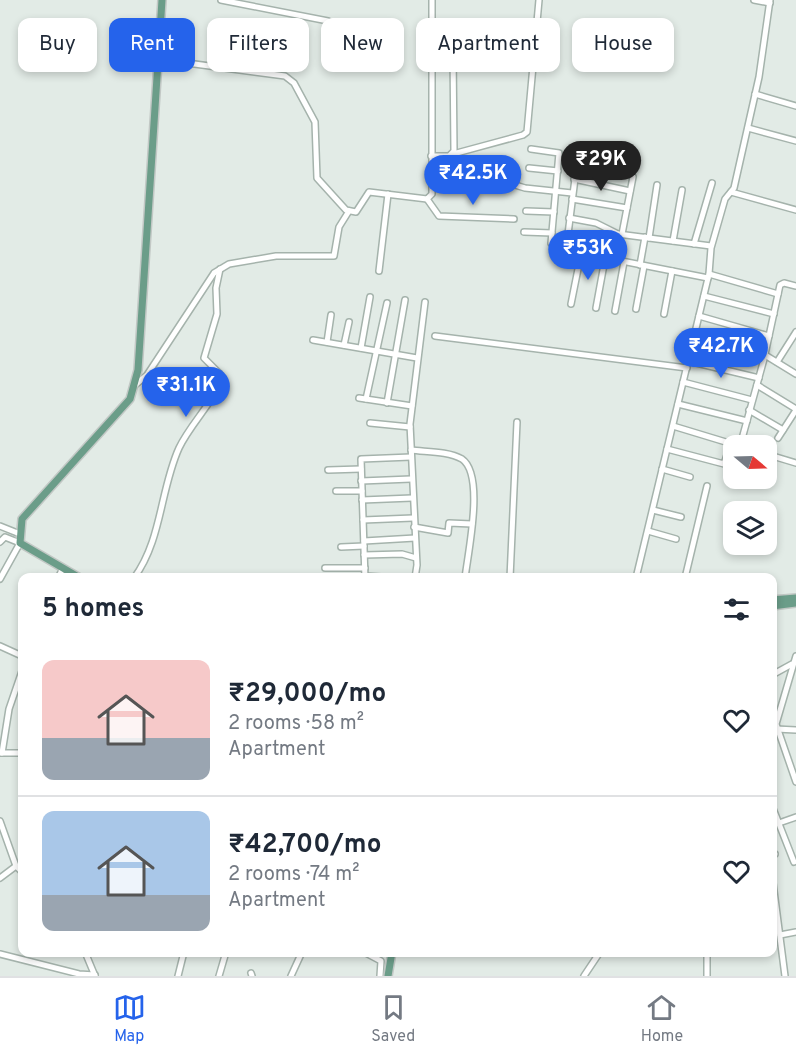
<!DOCTYPE html>
<html lang="en">
<head>
<meta charset="utf-8">
<style>
	:root { --surface:#fff; --page:#f2f2f3; --text:#1f2937; --muted:#747a83; --line:#e0e1e3; --accent:#2563eb }
	body { margin:0; font-family:Overpass,sans-serif; background:var(--page); color:var(--text); height:100vh; display:flex; flex-direction:column; font-size:22px; white-space:nowrap }
	* { box-sizing:border-box; margin:0 }
	p { font-size:20px; color:var(--muted) }
	.icon { flex:none; width:33px; height:33px; fill:none; stroke:currentColor; stroke-width:2; stroke-linecap:round; stroke-linejoin:round }
	.map { position:relative; flex:1; overflow:hidden }
	.details { position:absolute; left:18px; top:573px; width:759px; height:384px; display:flex; flex-direction:column; background:var(--surface); border-radius:12px; box-shadow:0 3px 9px #0003 }
	.details>* { flex:none }
	.banner { position:absolute; left:18px; top:18px; width:760px; height:54px; display:flex; gap:12px }
	.needle { width:39px; rotate:109deg }
	.fabs { position:absolute; left:723px; top:435px; display:grid; gap:12px }
	.fabs a { display:grid; place-items:center; width:54px; height:54px; border-radius:12px; background:var(--surface); box-shadow:0 3px 9px #0003; font-size:30px }
	.price { position:absolute; translate:-50% -51px; padding:0 14px; border-radius:21px; background:var(--accent); color:#fff; font-size:20px; line-height:39px; filter:drop-shadow(0 2px 3px #0008) }
	.price::after { content:''; position:absolute; left:50%; top:36px; width:18px; height:14px; margin-left:-9px; background:inherit; clip-path:polygon(0 0,100% 0,50% 100%) }
	.price.on { background:#222; color:#fff }
	ul { padding:0; list-style:none }
	li { display:flex; align-items:center; gap:18px; height:150px; padding:0 24px }
	li+li { border-top:2px solid var(--line) }
	li span { display:grid; place-items:center; flex:none; width:168px; height:120px; border-radius:12px; color:#555 }
	li>.icon { margin-inline-start:auto }
	span .icon { width:72px; height:72px; fill:#fffc; stroke-width:1 }
	li b { font-size:26px }
	h2 { display:flex; justify-content:space-between; align-items:center; height:72px; padding:0 24px; font-size:26px }
	.pill { padding:0 21px; border-radius:12px; background:var(--surface); box-shadow:0 3px 9px #0003; font-size:21px; line-height:54px }
	.pill.on { background:var(--accent); color:#fff }
	.tabs { display:flex; justify-content:space-around; align-items:center; height:84px; border-top:2px solid var(--line); background:var(--surface); font-size:16px; color:var(--muted) }
	.tabs a { display:grid; justify-items:center; gap:3px }
	.tabs .on { color:var(--accent) }
	.map>svg:first-child { display:block }
	.lines { fill:none; stroke-linecap:round; stroke-linejoin:round }
	.minor-casing { stroke:#a5b3ac; stroke-width:8 }
	.major-casing { stroke:#c2c8c5; stroke-width:10 }
	.minor { stroke:#fff; stroke-width:5 }
	.major { stroke:#6b9d89; stroke-width:7 }
</style>
</head>
<body>
<div class="map">
<svg width="796" height="976" viewBox="0 0 796 976">
	<rect width="100%" height="100%" fill="#e2ebe6"/>
	<g class="lines">
		<g class="minor-casing">
			<g id="minor">
				<path d="M221,0L328,21"/>
				<path d="M754,0L770,3"/>
				<path d="M157,59L285,76L294,83L315,122L317,178L346,210L356,212L369,192L427,199L432,194V0"/>
				<path d="M755,94L796,106"/>
				<path d="M748,128L796,141"/>
				<path d="M579,147L566,250L708,278"/>
				<path d="M531,149L559,153L551,243"/>
				<path d="M453,154L523,135L527,132L539,0"/>
				<path d="M431,156H449L454,151L453,52"/>
				<path d="M529,168L558,171"/>
				<path d="M431,178L505,182L525,188L572,193"/>
				<path d="M574,179L630,191"/>
				<path d="M731,192L796,210"/>
				<path d="M427,199L439,216L514,219"/>
				<path d="M572,199L627,208"/>
				<path d="M526,211L554,212"/>
				<path d="M569,218L596,223L618,234"/>
				<path d="M524,232L552,233"/>
				<path d="M622,234L633,177"/>
				<path d="M649,238L657,185"/>
				<path d="M673,241L682,190"/>
				<path d="M694,244L712,183"/>
				<path d="M611,260L618,234L711,246"/>
				<path d="M640,265L645,237"/>
				<path d="M379,271L388,194"/>
				<path d="M709,274L778,294"/>
				<path d="M704,296L774,314"/>
				<path d="M571,304L581,254"/>
				<path d="M596,308L605,259"/>
				<path d="M636,309L644,266"/>
				<path d="M615,311L624,262"/>
				<path d="M664,314L672,271"/>
				<path d="M699,316L769,336"/>
				<path d="M435,336L687,368"/>
				<path d="M694,339L748,354"/>
				<path d="M313,340L417,358"/>
				<path d="M327,342L331,315"/>
				<path d="M344,345L349,322"/>
				<path d="M361,348L370,297"/>
				<path d="M765,355L796,374"/>
				<path d="M688,361L759,378"/>
				<path d="M777,362L796,332"/>
				<path d="M683,382L752,400"/>
				<path d="M757,385L796,409"/>
				<path d="M134,386L147,375L214,273L229,264L276,256H334L339,227L349,211"/>
				<path d="M359,398L412,406"/>
				<path d="M366,399L387,303"/>
				<path d="M387,403L405,300"/>
				<path d="M678,404L747,421"/>
				<path d="M749,410L783,430"/>
				<path d="M370,423L410,427"/>
				<path d="M673,426L739,446"/>
				<path d="M778,438L796,410"/>
				<path d="M740,446L764,359L780,285L784,283L796,286"/>
				<path d="M667,449L724,464L731,443"/>
				<path d="M411,450C426,452 448,451 462,459C485,475 468,552 465,578"/>
				<path d="M766,454L796,463"/>
				<path d="M662,469L690,477"/>
				<path d="M328,470L361,469"/>
				<path d="M361,481L411,479"/>
				<path d="M336,491H362"/>
				<path d="M362,500L412,498"/>
				<path d="M653,510L681,517"/>
				<path d="M363,520L413,518"/>
				<path d="M0,526L20,534"/>
				<path d="M414,527L448,533L449,523L472,524"/>
				<path d="M648,531L676,539"/>
				<path d="M364,541L415,538"/>
				<path d="M0,542L5,537L20,543L0,579"/>
				<path d="M341,547L364,546"/>
				<path d="M364,555L402,554L416,558"/>
				<path d="M325,568H365"/>
				<path d="M365,576L397,578"/>
				<path d="M58,578L63,568"/>
				<path d="M134,578C162,540 160,490 179,448C190,425 210,406 221,382L220,374L204,358L217,314L216,288L220,269"/>
				<path d="M365,578L361,459L411,457"/>
				<path d="M415,578L417,565L410,424L425,302"/>
				<path d="M510,578L517,422"/>
				<path d="M636,578L709,274L711,248L725,199L734,188L759,77L770,0"/>
				<path d="M685,578L707,486"/>
				<path d="M0,646L22,656"/>
				<path d="M796,656L776,724L796,782"/>
				<path d="M772,675L792,664"/>
				<path d="M776,729L796,730"/>
				<path d="M0,753H22"/>
				<path d="M2,753L9,709L22,671"/>
				<path d="M772,806L794,862"/>
				<path d="M0,821L16,866L22,872"/>
				<path d="M779,823L796,817"/>
				<path d="M772,854H775"/>
				<path d="M0,878L16,866"/>
				<path d="M773,883L785,976"/>
				<path d="M780,935L796,932"/>
				<path d="M85,952L95,976"/>
				<path d="M364,952L381,961L380,976"/>
				<path d="M0,954L79,974L95,975"/>
				<path d="M251,973L252,976"/>
				<path d="M178,976L184,952"/>
				<path d="M219,976L226,952"/>
				<path d="M291,976L302,952"/>
				<path d="M584,976L600,952"/>
				<path d="M707,976V952"/>
			</g>
		</g>
		<g class="major-casing">
			<g id="major">
				<path d="M80,578L20,543L22,519L130,399L138,370L162,0"/>
				<path d="M772,600L796,598"/>
				<path d="M772,606L796,603"/>
				<path d="M388,976L392,952"/>
			</g>
		</g>
		<use href="#minor" class="minor"/>
		<use href="#major" class="major"/>
	</g>
</svg>
<div class="fabs">
<a><svg class="needle" viewBox="-14 -14 28 28"><path d="M0-13l5 13h-10z" fill="#e53935"/><path d="M0 13l5-13h-10z" fill="#747a83"/></svg></a>
<a><svg class="icon" aria-label="layers" viewBox="0 0 24 24"><path d="M12 4l9 5-9 5-9-5zM3 14l9 5 9-5"/></svg></a>
</div>
<b class="price on" style="left:601px;top:192px">₹29K</b>
<b class="price" style="left:473px;top:206px">₹42.5K</b>
<b class="price" style="left:588px;top:281px">₹53K</b>
<b class="price" style="left:721px;top:379px">₹42.7K</b>
<b class="price" style="left:186px;top:418px">₹31.1K</b>
<div class="banner">
<a class="pill">Buy</a>
<a class="pill on">Rent</a>
<a class="pill">Filters</a>
<a class="pill">New</a>
<a class="pill">Apartment</a>
<a class="pill">House</a>
</div>
<section class="details">
<h2>5 homes<svg class="icon" aria-label="filters" viewBox="0 0 24 24"><path d="M4 7h16M4 17h16"/><circle cx="9" cy="7" r="2"/><circle cx="15" cy="17" r="2"/></svg></h2>
<ul>
<li><span style="background:linear-gradient(#f6c9c9 65%,#9aa5b1 0)"><svg class="icon" aria-label="home" viewBox="0 0 24 24"><path d="M3 11l9-7 9 7M6 9v11h12V9"/></svg></span><div><b>₹29,000/mo</b><p>2 rooms · 58 m²</p><p>Apartment</p></div><svg class="icon" aria-label="heart" viewBox="0 0 24 24"><path d="M12 20l-8-8c-3-5 5-10 8-4 3-6 11-1 8 4z"/></svg></li>
<li><span style="background:linear-gradient(#a9c7e8 70%,#9aa5b1 0)"><svg class="icon" aria-label="home" viewBox="0 0 24 24"><path d="M3 11l9-7 9 7M6 9v11h12V9"/></svg></span><div><b>₹42,700/mo</b><p>2 rooms · 74 m²</p><p>Apartment</p></div><svg class="icon" aria-label="heart" viewBox="0 0 24 24"><path d="M12 20l-8-8c-3-5 5-10 8-4 3-6 11-1 8 4z"/></svg></li>
</ul>
</section>
</div>
<nav class="tabs">
<a class="on"><svg class="icon" aria-label="map" viewBox="0 0 24 24"><path d="M3 6l6-2 6 2 6-2v14l-6 2-6-2-6 2zM9 4v14M15 6v14"/></svg>Map</a>
<a><svg class="icon" aria-label="saved" viewBox="0 0 24 24"><path d="M7 4h10v16l-5-4-5 4z"/></svg>Saved</a>
<a><svg class="icon" aria-label="home" viewBox="0 0 24 24"><path d="M3 11l9-7 9 7M6 9v11h12V9"/></svg>Home</a>
</nav>
</body>
</html>
